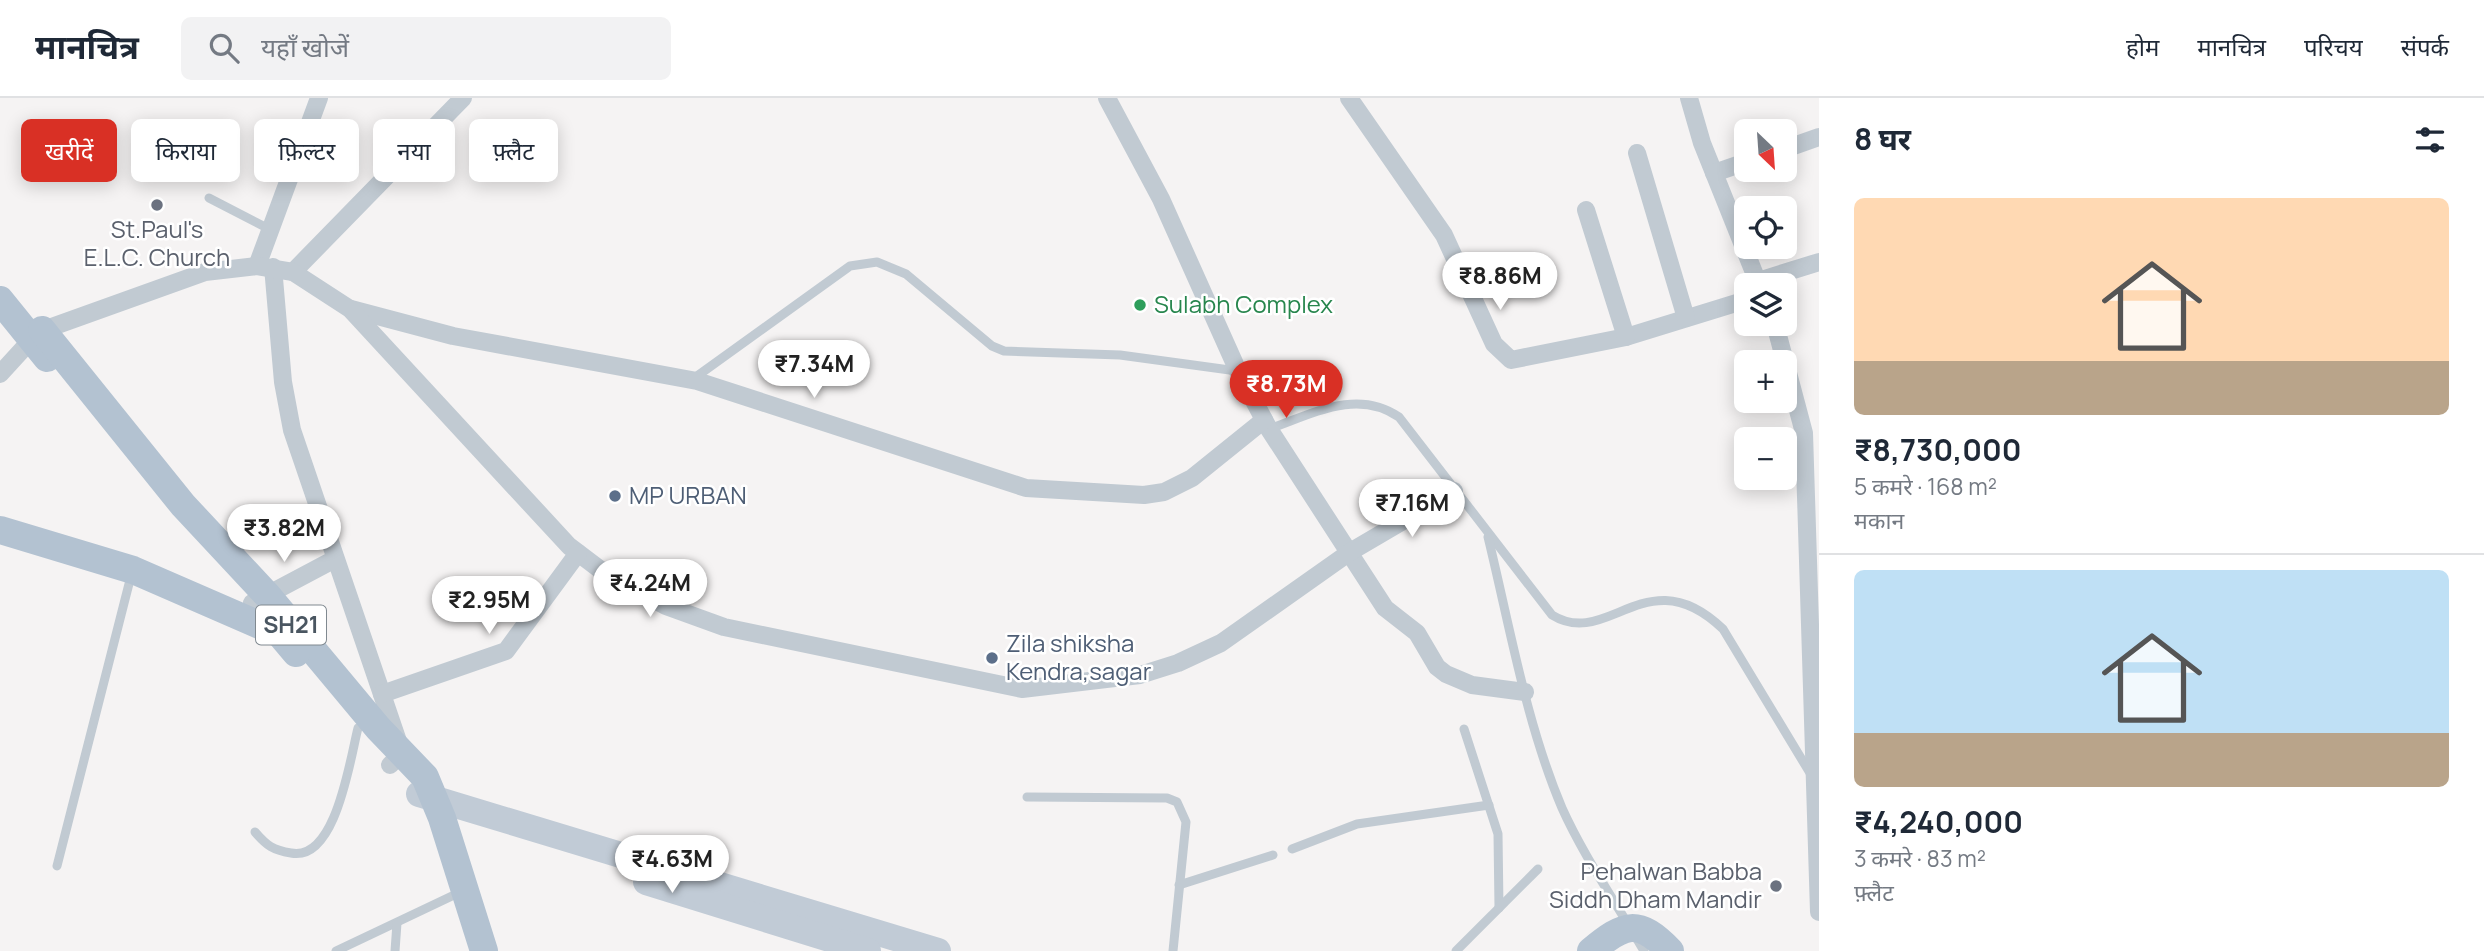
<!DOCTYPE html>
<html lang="hi">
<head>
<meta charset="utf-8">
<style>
	:root { --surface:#fff; --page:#f2f2f3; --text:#1f2937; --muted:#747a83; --line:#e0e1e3; --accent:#d93025 }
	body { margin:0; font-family:Manrope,"Noto Sans Devanagari",sans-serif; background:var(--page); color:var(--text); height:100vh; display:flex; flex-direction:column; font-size:26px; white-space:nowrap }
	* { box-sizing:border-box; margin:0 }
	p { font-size:23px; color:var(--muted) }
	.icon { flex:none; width:38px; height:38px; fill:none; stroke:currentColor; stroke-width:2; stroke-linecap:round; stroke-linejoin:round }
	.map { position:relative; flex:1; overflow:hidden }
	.side { display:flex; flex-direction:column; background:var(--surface); width:665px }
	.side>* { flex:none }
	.guide { position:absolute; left:21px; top:21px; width:665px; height:63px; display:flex; gap:14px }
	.needle { width:46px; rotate:155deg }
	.controls { position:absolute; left:1734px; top:21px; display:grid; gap:14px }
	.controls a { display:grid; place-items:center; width:63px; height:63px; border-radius:10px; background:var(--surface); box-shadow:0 4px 18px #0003; font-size:35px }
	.price { position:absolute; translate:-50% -60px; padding:0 16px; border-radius:24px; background:#fff; color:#222; font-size:23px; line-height:46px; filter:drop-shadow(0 2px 4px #0008) }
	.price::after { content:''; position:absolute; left:50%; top:42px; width:21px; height:16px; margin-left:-10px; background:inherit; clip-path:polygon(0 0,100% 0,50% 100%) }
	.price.current { background:var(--accent); color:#fff }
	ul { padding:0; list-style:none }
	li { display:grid; align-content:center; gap:14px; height:371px; padding:0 35px }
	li+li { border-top:2px solid var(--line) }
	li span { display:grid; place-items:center; height:217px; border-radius:10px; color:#555 }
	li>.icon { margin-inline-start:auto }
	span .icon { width:126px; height:126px; fill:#fffc; stroke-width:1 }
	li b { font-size:30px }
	h2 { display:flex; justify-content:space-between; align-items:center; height:84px; padding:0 35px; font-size:30px }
	.chip { padding:0 24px; border-radius:10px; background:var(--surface); box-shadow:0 4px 18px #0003; font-size:24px; line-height:63px }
	.chip.current { background:var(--accent); color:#fff }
	header { display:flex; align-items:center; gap:42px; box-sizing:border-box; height:98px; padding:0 35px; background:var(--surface); border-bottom:2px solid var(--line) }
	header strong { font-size:33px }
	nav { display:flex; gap:38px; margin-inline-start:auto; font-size:24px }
	.search { width:490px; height:63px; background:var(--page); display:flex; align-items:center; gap:18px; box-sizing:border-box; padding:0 24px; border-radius:10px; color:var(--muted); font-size:26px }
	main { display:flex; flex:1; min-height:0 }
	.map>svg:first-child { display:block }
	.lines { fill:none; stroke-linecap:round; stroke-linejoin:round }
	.lane { stroke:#c1cad2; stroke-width:9 }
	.street { stroke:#c1cad2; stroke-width:18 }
	.secondary { stroke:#c1cbd6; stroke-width:26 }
	.primary { stroke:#b3c2d1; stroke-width:28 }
	.worship-dot { fill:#6b7280; stroke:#fff; stroke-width:2.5 }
	.leisure-dot { fill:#2e9e5b; stroke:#fff; stroke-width:2.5 }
	.service-dot { fill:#5c6f8a; stroke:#fff; stroke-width:2.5 }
	.labels { text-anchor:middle; stroke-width:5; stroke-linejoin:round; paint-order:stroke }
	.shield { fill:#fff; stroke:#808990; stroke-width:2 }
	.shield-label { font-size:23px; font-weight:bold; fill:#4a5661 }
	.worship-label { font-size:24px; fill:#5b616d; stroke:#fff }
	.leisure-label { font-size:24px; fill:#27864d; stroke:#fff; text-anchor:start }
	.service-label { font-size:24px; fill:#4e5e75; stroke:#fff; text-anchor:start }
</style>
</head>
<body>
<header>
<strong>मानचित्र</strong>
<div class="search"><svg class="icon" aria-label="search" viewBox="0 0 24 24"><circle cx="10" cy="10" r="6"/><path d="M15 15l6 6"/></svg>यहाँ खोजें</div>
<nav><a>होम</a><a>मानचित्र</a><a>परिचय</a><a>संपर्क</a></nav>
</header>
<main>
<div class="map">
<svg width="1819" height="853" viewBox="0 0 1819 853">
	<rect width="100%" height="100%" fill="#f5f3f3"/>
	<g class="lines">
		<g class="lane">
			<path d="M209,100L271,132"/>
			<path d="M693,281L850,168L877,164L906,176L992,248L1004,253L1120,257L1237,273"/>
			<path d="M1269,331C1312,316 1357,290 1399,319L1552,517C1608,552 1647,458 1723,531L1810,675"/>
			<path d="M1488,439C1510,529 1526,625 1562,710C1584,759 1617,806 1644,853"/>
			<path d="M1464,631L1498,736L1499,810"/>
			<path d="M1027,699L1167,700L1177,704L1186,724L1173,853"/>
			<path d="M255,734C267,748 273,752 291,755C336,764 350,661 358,630"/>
			<path d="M1292,751L1357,726L1489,707"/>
			<path d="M57,768L132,474"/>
			<path d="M1179,787L1273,757"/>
			<path d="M336,853L452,798"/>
			<path d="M395,853L397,825"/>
			<path d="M1456,853L1538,771"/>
		</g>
		<g class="street">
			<path d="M1107,0L1161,101L1238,273L1269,331L1385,510L1417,535L1437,569L1446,576L1472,587L1525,594"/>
			<path d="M1349,0L1444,137L1494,246L1511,262L1626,239L1746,202"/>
			<path d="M1689,0L1702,45L1759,187"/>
			<path d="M1785,51L1819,39"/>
			<path d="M1637,55L1686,220"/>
			<path d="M1714,75L1746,64"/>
			<path d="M1586,112L1626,239"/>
			<path d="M257,168L319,0"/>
			<path d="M273,169L283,284L292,332L402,655L390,667"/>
			<path d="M293,174L463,0"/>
			<path d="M1758,183L1819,164"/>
			<path d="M351,211L453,238L697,283L1026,390L1144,397L1164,394L1192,380L1264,322"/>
			<path d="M1775,226L1804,335L1819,814"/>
			<path d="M35,235L205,174L257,168L293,174L350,211L569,448L606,476L666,508L724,529L1022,591L1140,577L1178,565L1221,545L1350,454L1454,393"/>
			<path d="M0,276L32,241"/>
			<path d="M252,505L335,461"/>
			<path d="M382,596L506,553L578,455"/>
		</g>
		<g class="secondary">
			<path d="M419,696L938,853"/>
			<path d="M646,784L868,853"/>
		</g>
		<g class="primary">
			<path d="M0,202L47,260"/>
			<path d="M42,232L183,407L267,497L378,630L425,679L442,720L484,853"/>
			<path d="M0,432L133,472L280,536L296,555"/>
			<path d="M1591,853C1625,825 1638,820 1670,853"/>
		</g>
	</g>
	<g class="worship-dot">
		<circle cx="157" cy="107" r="7"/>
		<circle cx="1776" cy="788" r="7"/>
	</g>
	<circle class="leisure-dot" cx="1140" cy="207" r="7"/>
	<g class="service-dot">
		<circle cx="615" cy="398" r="7"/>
		<circle cx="992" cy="560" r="7"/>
	</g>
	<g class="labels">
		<rect class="shield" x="256" y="507.5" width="70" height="39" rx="5"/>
		<g class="shield-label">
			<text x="291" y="535">SH21</text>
		</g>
		<g class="worship-label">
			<text x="157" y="140">St.Paul's<tspan x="157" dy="28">E.L.C. Church</tspan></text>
			<text x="1762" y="782" text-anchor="end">Pehalwan Babba<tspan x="1762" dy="28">Siddh Dham Mandir</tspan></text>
		</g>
		<g class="leisure-label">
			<text x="1154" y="215">Sulabh Complex</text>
		</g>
		<g class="service-label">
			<text x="629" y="406">MP URBAN</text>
			<text x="1006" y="554">Zila shiksha<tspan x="1006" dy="28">Kendra,sagar</tspan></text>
		</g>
	</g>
</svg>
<div class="controls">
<a><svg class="needle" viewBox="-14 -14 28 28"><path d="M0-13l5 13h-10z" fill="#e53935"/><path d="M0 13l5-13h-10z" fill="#747a83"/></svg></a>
<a><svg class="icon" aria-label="locate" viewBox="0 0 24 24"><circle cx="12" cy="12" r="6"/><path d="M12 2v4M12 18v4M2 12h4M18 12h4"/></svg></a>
<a><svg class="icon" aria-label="layers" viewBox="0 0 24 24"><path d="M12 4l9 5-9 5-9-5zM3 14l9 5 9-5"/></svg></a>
<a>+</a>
<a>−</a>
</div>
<b class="price" style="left:1500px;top:214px">₹8.86M</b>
<b class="price" style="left:814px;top:302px">₹7.34M</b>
<b class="price current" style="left:1286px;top:322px">₹8.73M</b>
<b class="price" style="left:1412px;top:441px">₹7.16M</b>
<b class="price" style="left:284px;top:466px">₹3.82M</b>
<b class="price" style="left:650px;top:521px">₹4.24M</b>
<b class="price" style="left:489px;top:538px">₹2.95M</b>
<b class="price" style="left:672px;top:797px">₹4.63M</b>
<div class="guide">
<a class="chip current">खरीदें</a>
<a class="chip">किराया</a>
<a class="chip">फ़िल्टर</a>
<a class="chip">नया</a>
<a class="chip">फ़्लैट</a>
</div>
</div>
<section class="side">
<h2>8 घर<svg class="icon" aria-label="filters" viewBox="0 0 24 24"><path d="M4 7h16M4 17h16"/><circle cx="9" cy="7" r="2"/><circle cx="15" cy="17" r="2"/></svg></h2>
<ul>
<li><span style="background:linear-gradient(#ffd9b3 75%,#b9a48a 0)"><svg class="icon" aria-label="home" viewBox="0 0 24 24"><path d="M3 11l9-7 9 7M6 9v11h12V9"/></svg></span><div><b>₹8,730,000</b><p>5 कमरे · 168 m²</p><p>मकान</p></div></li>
<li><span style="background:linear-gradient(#bfe0f5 75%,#b9a48a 0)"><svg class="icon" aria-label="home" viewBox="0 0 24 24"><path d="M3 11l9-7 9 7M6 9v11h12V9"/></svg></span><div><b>₹4,240,000</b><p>3 कमरे · 83 m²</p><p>फ़्लैट</p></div></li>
</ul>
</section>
</main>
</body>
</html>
